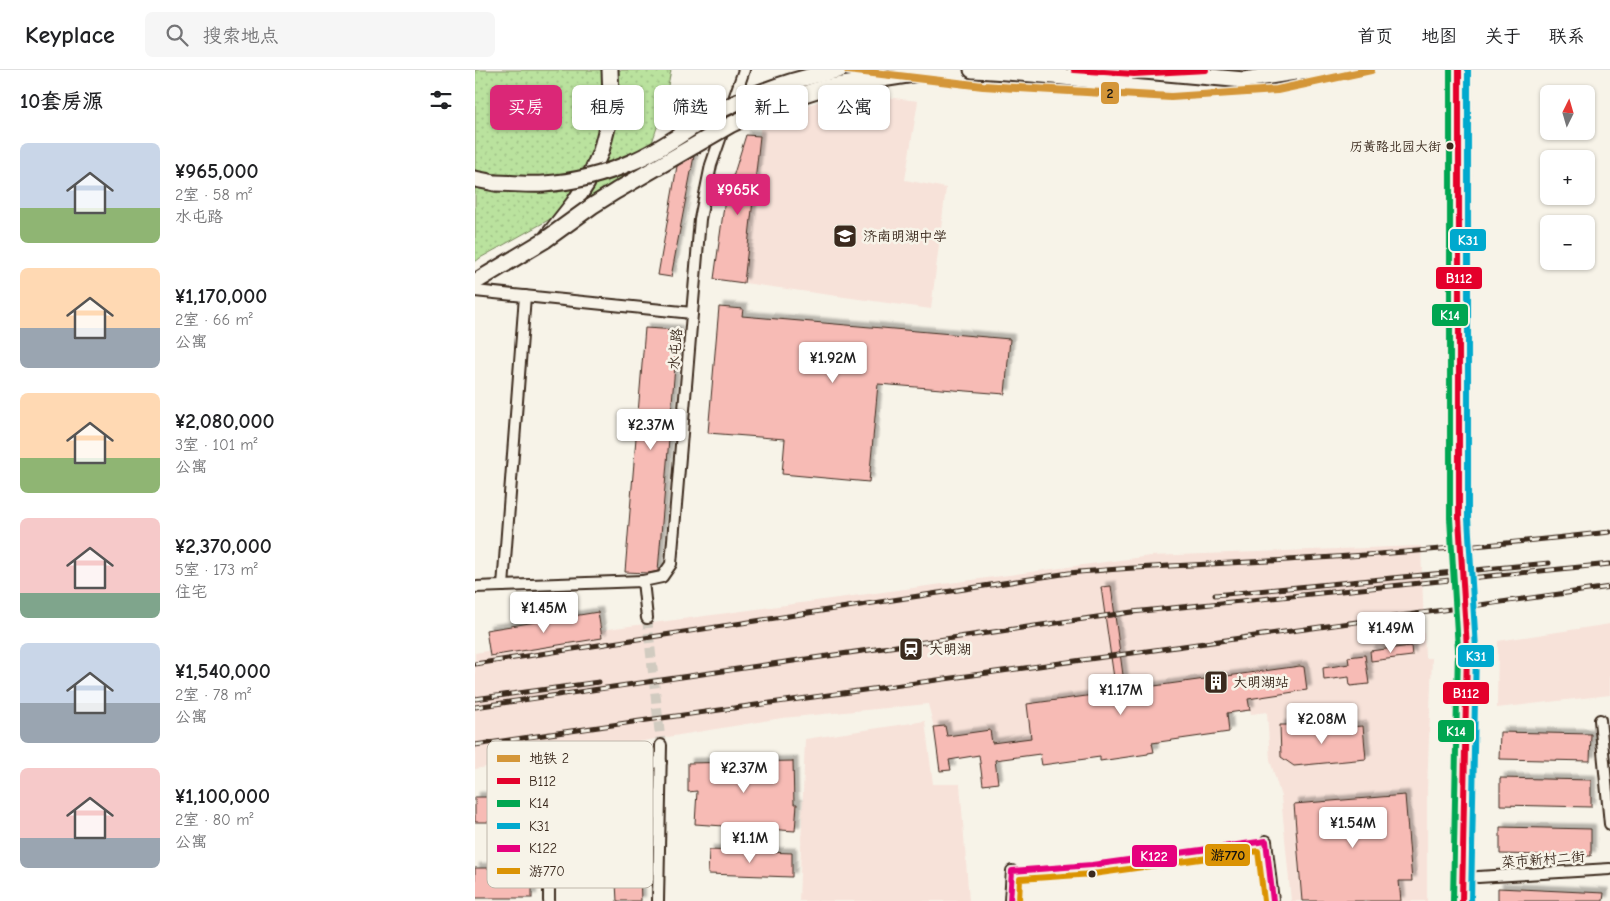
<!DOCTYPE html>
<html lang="zh">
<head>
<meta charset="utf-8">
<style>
	:root { --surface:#fff; --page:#f6f6f6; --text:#202124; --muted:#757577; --line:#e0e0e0; --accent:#db2777 }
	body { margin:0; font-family:"Comic Neue","LXGW WenKai TC",sans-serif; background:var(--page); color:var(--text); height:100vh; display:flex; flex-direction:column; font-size:19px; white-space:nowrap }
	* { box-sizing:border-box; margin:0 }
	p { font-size:16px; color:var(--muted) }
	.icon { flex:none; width:28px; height:28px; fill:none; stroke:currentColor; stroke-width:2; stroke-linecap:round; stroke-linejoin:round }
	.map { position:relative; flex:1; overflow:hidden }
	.drawer { display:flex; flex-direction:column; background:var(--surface); width:475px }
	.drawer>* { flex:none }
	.hud { position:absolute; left:15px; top:15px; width:475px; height:45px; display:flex; gap:10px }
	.needle { width:32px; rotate:5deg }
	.buttons { position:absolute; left:1065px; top:15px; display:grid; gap:10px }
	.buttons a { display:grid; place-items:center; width:55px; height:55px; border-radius:8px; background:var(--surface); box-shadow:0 1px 4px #0004; font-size:25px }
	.price { position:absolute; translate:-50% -42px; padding:0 11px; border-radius:5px; background:#fff; color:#222; font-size:16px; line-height:32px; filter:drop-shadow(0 1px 2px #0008) }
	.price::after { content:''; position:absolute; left:50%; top:30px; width:15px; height:11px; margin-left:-8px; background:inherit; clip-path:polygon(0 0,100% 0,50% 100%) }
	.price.active { background:var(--accent); color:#fff }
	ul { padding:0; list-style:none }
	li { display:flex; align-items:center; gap:15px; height:125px; padding:0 20px }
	li span { display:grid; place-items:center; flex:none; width:140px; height:100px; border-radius:8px; color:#555 }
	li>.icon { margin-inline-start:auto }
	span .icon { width:60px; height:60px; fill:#fffc; stroke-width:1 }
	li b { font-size:21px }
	h2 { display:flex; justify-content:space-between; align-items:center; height:60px; padding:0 20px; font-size:21px }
	.tag { padding:0 18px; border-radius:8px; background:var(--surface); box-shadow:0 1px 4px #0004; font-size:18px; line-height:45px }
	.tag.active { background:var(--accent); color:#fff }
	header { display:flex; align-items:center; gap:30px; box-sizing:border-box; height:70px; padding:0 25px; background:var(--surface); border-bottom:1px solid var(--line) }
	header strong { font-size:24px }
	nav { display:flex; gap:28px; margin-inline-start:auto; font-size:18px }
	.search { width:350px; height:45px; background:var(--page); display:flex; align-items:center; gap:12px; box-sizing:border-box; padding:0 18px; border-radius:8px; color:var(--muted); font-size:19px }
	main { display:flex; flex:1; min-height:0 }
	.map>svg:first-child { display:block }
	.built { fill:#f7e2d9 }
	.grass { fill:url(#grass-dots); stroke:#7a865e }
	.building { fill:#f7bbb5; stroke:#3b2a1e; filter:url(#shadow) }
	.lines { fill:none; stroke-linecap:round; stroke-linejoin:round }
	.minor-tunnel { stroke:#d1cbc0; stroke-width:10; stroke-dasharray:10 5; stroke-linecap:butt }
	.minor-casing { stroke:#3b2a1e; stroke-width:14 }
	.major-casing { stroke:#3b2a1e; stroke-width:16 }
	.highway-casing { stroke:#3b2a1e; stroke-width:19 }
	.minor { stroke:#f7f3e8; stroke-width:10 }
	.major { stroke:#f7f3e8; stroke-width:12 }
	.highway { stroke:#f7f3e8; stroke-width:15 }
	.rail-casing { stroke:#3b2a1e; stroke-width:5 }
	.rail { stroke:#f7f3e8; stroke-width:3; stroke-dasharray:9; stroke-linecap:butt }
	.highway-bridge-casing { stroke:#3b2a1e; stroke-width:19; stroke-linecap:butt }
	.highway-bridge { stroke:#f7f3e8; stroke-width:15 }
	.bus-1-casing { stroke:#f7f3e8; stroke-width:10 }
	.bus-2-casing { stroke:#f7f3e8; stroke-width:10 }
	.bus-3-casing { stroke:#f7f3e8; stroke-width:10 }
	.bus-4-casing { stroke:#f7f3e8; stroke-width:10 }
	.bus-5-casing { stroke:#f7f3e8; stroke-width:10 }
	.bus-1 { stroke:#e4002b; stroke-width:6 }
	.bus-2 { stroke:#00a651; stroke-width:6 }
	.bus-3 { stroke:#00a9ce; stroke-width:6 }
	.bus-4 { stroke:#e5007d; stroke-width:6 }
	.bus-5 { stroke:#db9304; stroke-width:6 }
	.metro-1-casing { stroke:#f7f3e8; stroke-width:11 }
	.metro-1 { stroke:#d49638; stroke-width:8 }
	.bus-dot { fill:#3b2a1e; stroke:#f7f3e8; stroke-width:2 }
	.labels { text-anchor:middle; stroke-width:5; stroke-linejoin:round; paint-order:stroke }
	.bus-label { font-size:13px; fill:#3b2a1e; stroke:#f7f3e8; text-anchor:end }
	.poi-label { font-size:14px; fill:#3b2a1e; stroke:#f7f3e8; text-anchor:start }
	.street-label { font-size:14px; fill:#3b2a1e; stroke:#f7f3e8 }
	.key { fill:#f7f3e8; stroke:#bfb7ab; stroke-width:1 }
	.key-label { font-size:14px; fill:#3b2a1e }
	.line-badge { stroke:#f7f3e8; stroke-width:2 }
	.badge-label { font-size:14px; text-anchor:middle; font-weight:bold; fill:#fff }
	.pale-badge-label { font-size:14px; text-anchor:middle; font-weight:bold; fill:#111 }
</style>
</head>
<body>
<header>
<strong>Keyplace</strong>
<div class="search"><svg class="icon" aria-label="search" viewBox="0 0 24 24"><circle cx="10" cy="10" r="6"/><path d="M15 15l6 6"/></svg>搜索地点</div>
<nav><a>首页</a><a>地图</a><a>关于</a><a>联系</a></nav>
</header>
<main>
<section class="drawer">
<h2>10套房源<svg class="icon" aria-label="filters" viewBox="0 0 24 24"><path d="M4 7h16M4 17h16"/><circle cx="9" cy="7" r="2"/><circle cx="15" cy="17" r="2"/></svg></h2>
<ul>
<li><span style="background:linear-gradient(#c9d6e8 65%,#8fb573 0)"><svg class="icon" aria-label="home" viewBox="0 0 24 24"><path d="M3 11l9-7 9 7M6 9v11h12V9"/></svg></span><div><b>¥965,000</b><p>2室 · 58 m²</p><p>水屯路</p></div></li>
<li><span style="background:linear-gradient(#ffd9b3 60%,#9aa5b1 0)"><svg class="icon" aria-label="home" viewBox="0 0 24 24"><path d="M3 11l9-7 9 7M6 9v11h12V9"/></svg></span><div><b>¥1,170,000</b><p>2室 · 66 m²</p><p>公寓</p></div></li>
<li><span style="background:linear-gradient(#ffd9b3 65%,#8fb573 0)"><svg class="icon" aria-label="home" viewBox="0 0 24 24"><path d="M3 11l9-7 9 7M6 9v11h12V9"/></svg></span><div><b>¥2,080,000</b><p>3室 · 101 m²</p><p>公寓</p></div></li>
<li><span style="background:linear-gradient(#f6c9c9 75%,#7fa58c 0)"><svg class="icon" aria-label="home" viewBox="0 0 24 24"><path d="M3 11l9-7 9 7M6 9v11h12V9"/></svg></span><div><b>¥2,370,000</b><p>5室 · 173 m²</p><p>住宅</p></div></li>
<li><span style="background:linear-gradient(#c9d6e8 60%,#9aa5b1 0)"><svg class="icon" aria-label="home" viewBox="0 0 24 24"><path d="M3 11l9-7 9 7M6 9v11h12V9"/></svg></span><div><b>¥1,540,000</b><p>2室 · 78 m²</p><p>公寓</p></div></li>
<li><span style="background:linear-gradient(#f6c9c9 70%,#9aa5b1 0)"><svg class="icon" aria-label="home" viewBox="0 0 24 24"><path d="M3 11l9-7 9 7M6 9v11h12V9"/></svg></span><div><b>¥1,100,000</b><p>2室 · 80 m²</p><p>公寓</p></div></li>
</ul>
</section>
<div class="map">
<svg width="1135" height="831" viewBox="0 0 1135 831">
	<defs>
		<pattern id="grass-dots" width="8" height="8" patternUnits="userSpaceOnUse" patternTransform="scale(1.25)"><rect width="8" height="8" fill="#bae29e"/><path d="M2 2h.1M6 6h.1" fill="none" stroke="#a1c288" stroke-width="1.8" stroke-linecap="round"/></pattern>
		<filter id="shadow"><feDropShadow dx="4.5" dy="-4.5" stdDeviation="1" flood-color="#0004"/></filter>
	</defs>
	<rect width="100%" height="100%" fill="#f7f3e8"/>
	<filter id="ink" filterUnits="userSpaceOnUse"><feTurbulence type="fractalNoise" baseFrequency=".02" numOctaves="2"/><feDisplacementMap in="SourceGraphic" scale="10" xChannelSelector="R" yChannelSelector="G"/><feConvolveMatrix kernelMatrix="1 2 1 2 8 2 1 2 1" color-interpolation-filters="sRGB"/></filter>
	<g filter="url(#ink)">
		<g class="built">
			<path d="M371,22L443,31L430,110L471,118L456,239L269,213L286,51Z"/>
			<path d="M946,476L950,588H957L952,720V831H816L806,727L795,690L792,642L776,644L775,640L752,643L754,662L678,673L679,682L673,683V684L625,691V687L567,695L565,684L520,690L523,713L508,715L504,686L474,690L476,700L465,701L459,657L453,634L307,648L0,699V583L140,558L675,486Z"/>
			<path d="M1135,554V625L1022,638L1023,571Z"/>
			<path d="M450,651L458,714H485L494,831H324L330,669Z"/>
		</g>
		<path class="grass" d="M0,0H196L189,36L169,97L5,188L0,192Z"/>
		<g class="building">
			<path d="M212,39L225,41L210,51Z"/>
			<path d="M271,65L285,66L269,213L239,209L249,136Z"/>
			<path d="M219,86L196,207L183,205L202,96Z"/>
			<path d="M244,237L268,239L267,246L535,269L530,324L403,314L394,412L307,404L310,369L233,363Z"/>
			<path d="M170,258L203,260L183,501L173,503L150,502Z"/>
			<path d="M636,516L650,620L825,596L829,597L832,620L773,629L775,640L752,643L754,662L677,673L679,682L673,683V684L625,691V687L567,695L565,684L520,690L523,713L508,715L504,685L474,690L476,700L465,701L459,657L470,656L472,666L515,660L517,673L556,668L552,634L641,622L626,517Z"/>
			<path d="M123,542L127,568L15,586L11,560Z"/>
			<path d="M936,576L937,586L896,591L895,581Z"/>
			<path d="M890,585L894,614L875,616L874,607L849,610L848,598L874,594L873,587Z"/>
			<path d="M805,655H826V660L888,656L891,689L819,696L806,687Z"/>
			<path d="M1025,662L1116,664L1115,691L1024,689Z"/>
			<path d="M318,691L319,734H322L320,761L220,754L222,721L213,722V693Z"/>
			<path d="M1025,708L1116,710V737L1025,735Z"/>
			<path d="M165,712L167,772H164L166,831H142L141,813H86V787H91L89,714Z"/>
			<path d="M23,714H67V742H25V752H0V727H23Z"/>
			<path d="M930,725L937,811H924L926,831H827L819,734Z"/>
			<path d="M1025,757L1116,759V786L1025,784Z"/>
			<path d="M234,780L317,783V807L233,804Z"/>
			<rect x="0" y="798" width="57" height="30"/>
			<path d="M1023,818L1129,823L1128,831H1023Z"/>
		</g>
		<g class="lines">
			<path class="minor-tunnel" d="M172,548L186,675"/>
			<g class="minor-casing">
				<g id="minor">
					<path d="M984,0V448L992,579L987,831"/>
					<path d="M0,221L217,243"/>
					<path d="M28,516L50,226"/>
					<path d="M0,517L168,511"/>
					<path d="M172,548L168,511L187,507L196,494L225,149L236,95L269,0"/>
					<path d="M1125,650L1135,754"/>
					<path d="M791,771L798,831"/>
					<path d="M1003,807L1135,799"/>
					<path d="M74,831V699L186,692"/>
					<path d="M183,831L186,675"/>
					<path d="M535,831L537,801"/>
				</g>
			</g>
			<g class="major-casing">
				<path id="major" d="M599,0L669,4"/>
			</g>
			<g class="highway-casing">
				<g id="highway">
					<path d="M497,0C582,3 667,21 752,12"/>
					<path d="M0,109L20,113"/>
					<path d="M0,212L70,170L99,133L112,113L126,81L134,50L136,27L135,0"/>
				</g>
			</g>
			<use href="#minor" class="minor"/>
			<use href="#major" class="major"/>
			<use href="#highway" class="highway"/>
			<g class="rail-casing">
				<g id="rail">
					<path d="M740,525L1074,493"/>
					<path d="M0,594L594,503C678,495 761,494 844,488C941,482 1038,473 1135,462"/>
					<path d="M0,629L124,612"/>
					<path d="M0,637L657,542L1135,494"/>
					<path d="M0,675L158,652L1135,517"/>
				</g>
			</g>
			<use href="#rail" class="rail"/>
			<g class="highway-bridge-casing">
				<g id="highway-bridge">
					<path d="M658,0L769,10L833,0"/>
					<path d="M20,113C36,113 53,115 69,114C98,112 130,104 157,92C189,79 216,56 246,40C283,21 322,8 364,0"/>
					<path d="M70,170L117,136L141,121L255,55L301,33L348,18L465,0"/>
				</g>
			</g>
			<use href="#highway-bridge" class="highway-bridge"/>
			<g class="bus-1-casing">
				<g id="bus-1">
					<path d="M599,0L659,4L731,0"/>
					<path d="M984,0V448L992,579L987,831"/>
				</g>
			</g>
			<g class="bus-2-casing">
				<path id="bus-2" d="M975,0V448L983,579L978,831"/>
			</g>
			<g class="bus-3-casing">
				<path id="bus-3" d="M993,0V448L1001,579L996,831"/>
			</g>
			<g class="bus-4-casing">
				<path id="bus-4" d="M535,831L537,801L617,795L791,771L798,831"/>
			</g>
			<g class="bus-5-casing">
				<path id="bus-5" d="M544,831L545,809L618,804L783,781L789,831"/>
			</g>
			<use href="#bus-1" class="bus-1"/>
			<use href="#bus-2" class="bus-2"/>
			<use href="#bus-3" class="bus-3"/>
			<use href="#bus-4" class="bus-4"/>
			<use href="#bus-5" class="bus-5"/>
			<g class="metro-1-casing">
				<path id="metro-1" d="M373,0L508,16L696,27L802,20L896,0"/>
			</g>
			<use href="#metro-1" class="metro-1"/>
		</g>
	</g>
	<defs>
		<g id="school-square" transform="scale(1.25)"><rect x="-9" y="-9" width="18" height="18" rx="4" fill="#3b2a1e" stroke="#f7f3e8"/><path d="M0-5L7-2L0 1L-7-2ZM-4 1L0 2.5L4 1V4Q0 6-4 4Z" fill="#fff"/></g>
		<g id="station-square" transform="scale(1.25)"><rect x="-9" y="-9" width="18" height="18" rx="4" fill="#3b2a1e" stroke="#f7f3e8"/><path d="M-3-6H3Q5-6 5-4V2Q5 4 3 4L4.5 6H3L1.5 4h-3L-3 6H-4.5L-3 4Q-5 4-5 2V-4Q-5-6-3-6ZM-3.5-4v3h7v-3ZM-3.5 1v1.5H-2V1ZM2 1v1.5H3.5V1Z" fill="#fff"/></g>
		<g id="building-square" transform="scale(1.25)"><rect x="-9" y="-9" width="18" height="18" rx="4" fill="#3b2a1e" stroke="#f7f3e8"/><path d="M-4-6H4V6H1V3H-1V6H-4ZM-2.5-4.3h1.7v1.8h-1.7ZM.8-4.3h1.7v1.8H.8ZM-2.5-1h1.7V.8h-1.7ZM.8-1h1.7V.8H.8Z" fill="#fff"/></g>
	</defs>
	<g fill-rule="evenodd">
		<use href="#school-square" x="370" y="166"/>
		<use href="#station-square" x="436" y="579"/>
		<use href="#building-square" x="741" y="612"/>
	</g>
	<g class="bus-dot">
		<circle cx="975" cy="76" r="4.5"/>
		<circle cx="617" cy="804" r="4.5"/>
	</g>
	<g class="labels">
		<g class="bus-label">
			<text x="966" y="81">历黄路北园大街</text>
		</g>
		<g class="poi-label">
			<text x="388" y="171">济南明湖中学</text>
			<text x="454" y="584">大明湖</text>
			<text x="758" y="617">大明湖站</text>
		</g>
		<g class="street-label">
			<text transform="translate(200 279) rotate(-85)" y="5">水屯路</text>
			<text transform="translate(1068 789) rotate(-4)" y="5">菜市新村二街</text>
		</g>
	</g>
	<rect x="12" y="671" width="166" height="147" rx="8" class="key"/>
	<rect x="22" y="685" width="23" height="7" fill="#d49638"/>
	<rect x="22" y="708" width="23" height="6" fill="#e4002b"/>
	<rect x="22" y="730" width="23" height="7" fill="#00a651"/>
	<rect x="22" y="753" width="23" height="6" fill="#00a9ce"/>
	<rect x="22" y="775" width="23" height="7" fill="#e5007d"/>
	<rect x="22" y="798" width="23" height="6" fill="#db9304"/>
	<g class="key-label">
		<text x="54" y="693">地铁 2</text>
		<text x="54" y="716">B112</text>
		<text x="54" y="738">K14</text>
		<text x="54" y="761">K31</text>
		<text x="54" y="783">K122</text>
		<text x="54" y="806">游770</text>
	</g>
	<g class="line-badge">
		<rect x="625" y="11" width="20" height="24" rx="5" fill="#d49638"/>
		<rect x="974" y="158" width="38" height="24" rx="5" fill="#00a9ce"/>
		<rect x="960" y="196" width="48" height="24" rx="5" fill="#e4002b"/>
		<rect x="956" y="233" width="38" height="24" rx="5" fill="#00a651"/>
		<rect x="982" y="574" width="38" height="24" rx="5" fill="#00a9ce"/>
		<rect x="967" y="611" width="48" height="24" rx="5" fill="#e4002b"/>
		<rect x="962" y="649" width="38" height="24" rx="5" fill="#00a651"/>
		<rect x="729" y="773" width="47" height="24" rx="5" fill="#db9304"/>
		<rect x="656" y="774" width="47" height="24" rx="5" fill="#e5007d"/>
	</g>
	<g class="badge-label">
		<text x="993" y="175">K31</text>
		<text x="984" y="213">B112</text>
		<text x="975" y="250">K14</text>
		<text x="1001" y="591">K31</text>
		<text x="991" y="628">B112</text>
		<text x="981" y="666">K14</text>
		<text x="679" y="791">K122</text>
	</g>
	<g class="pale-badge-label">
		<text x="635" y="28">2</text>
		<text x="753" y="790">游770</text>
	</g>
</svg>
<div class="buttons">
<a><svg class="needle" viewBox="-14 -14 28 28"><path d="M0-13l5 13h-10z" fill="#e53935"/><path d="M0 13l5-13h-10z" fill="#757577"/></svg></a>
<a>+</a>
<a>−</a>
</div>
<b class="price active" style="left:263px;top:146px">¥965K</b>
<b class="price" style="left:358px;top:314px">¥1.92M</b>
<b class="price" style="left:176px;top:381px">¥2.37M</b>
<b class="price" style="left:69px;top:564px">¥1.45M</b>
<b class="price" style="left:916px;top:584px">¥1.49M</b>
<b class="price" style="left:646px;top:646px">¥1.17M</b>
<b class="price" style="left:847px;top:675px">¥2.08M</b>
<b class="price" style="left:269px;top:724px">¥2.37M</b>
<b class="price" style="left:878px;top:779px">¥1.54M</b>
<b class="price" style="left:275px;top:794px">¥1.1M</b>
<div class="hud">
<a class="tag active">买房</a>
<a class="tag">租房</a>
<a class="tag">筛选</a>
<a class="tag">新上</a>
<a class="tag">公寓</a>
</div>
</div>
</main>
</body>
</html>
